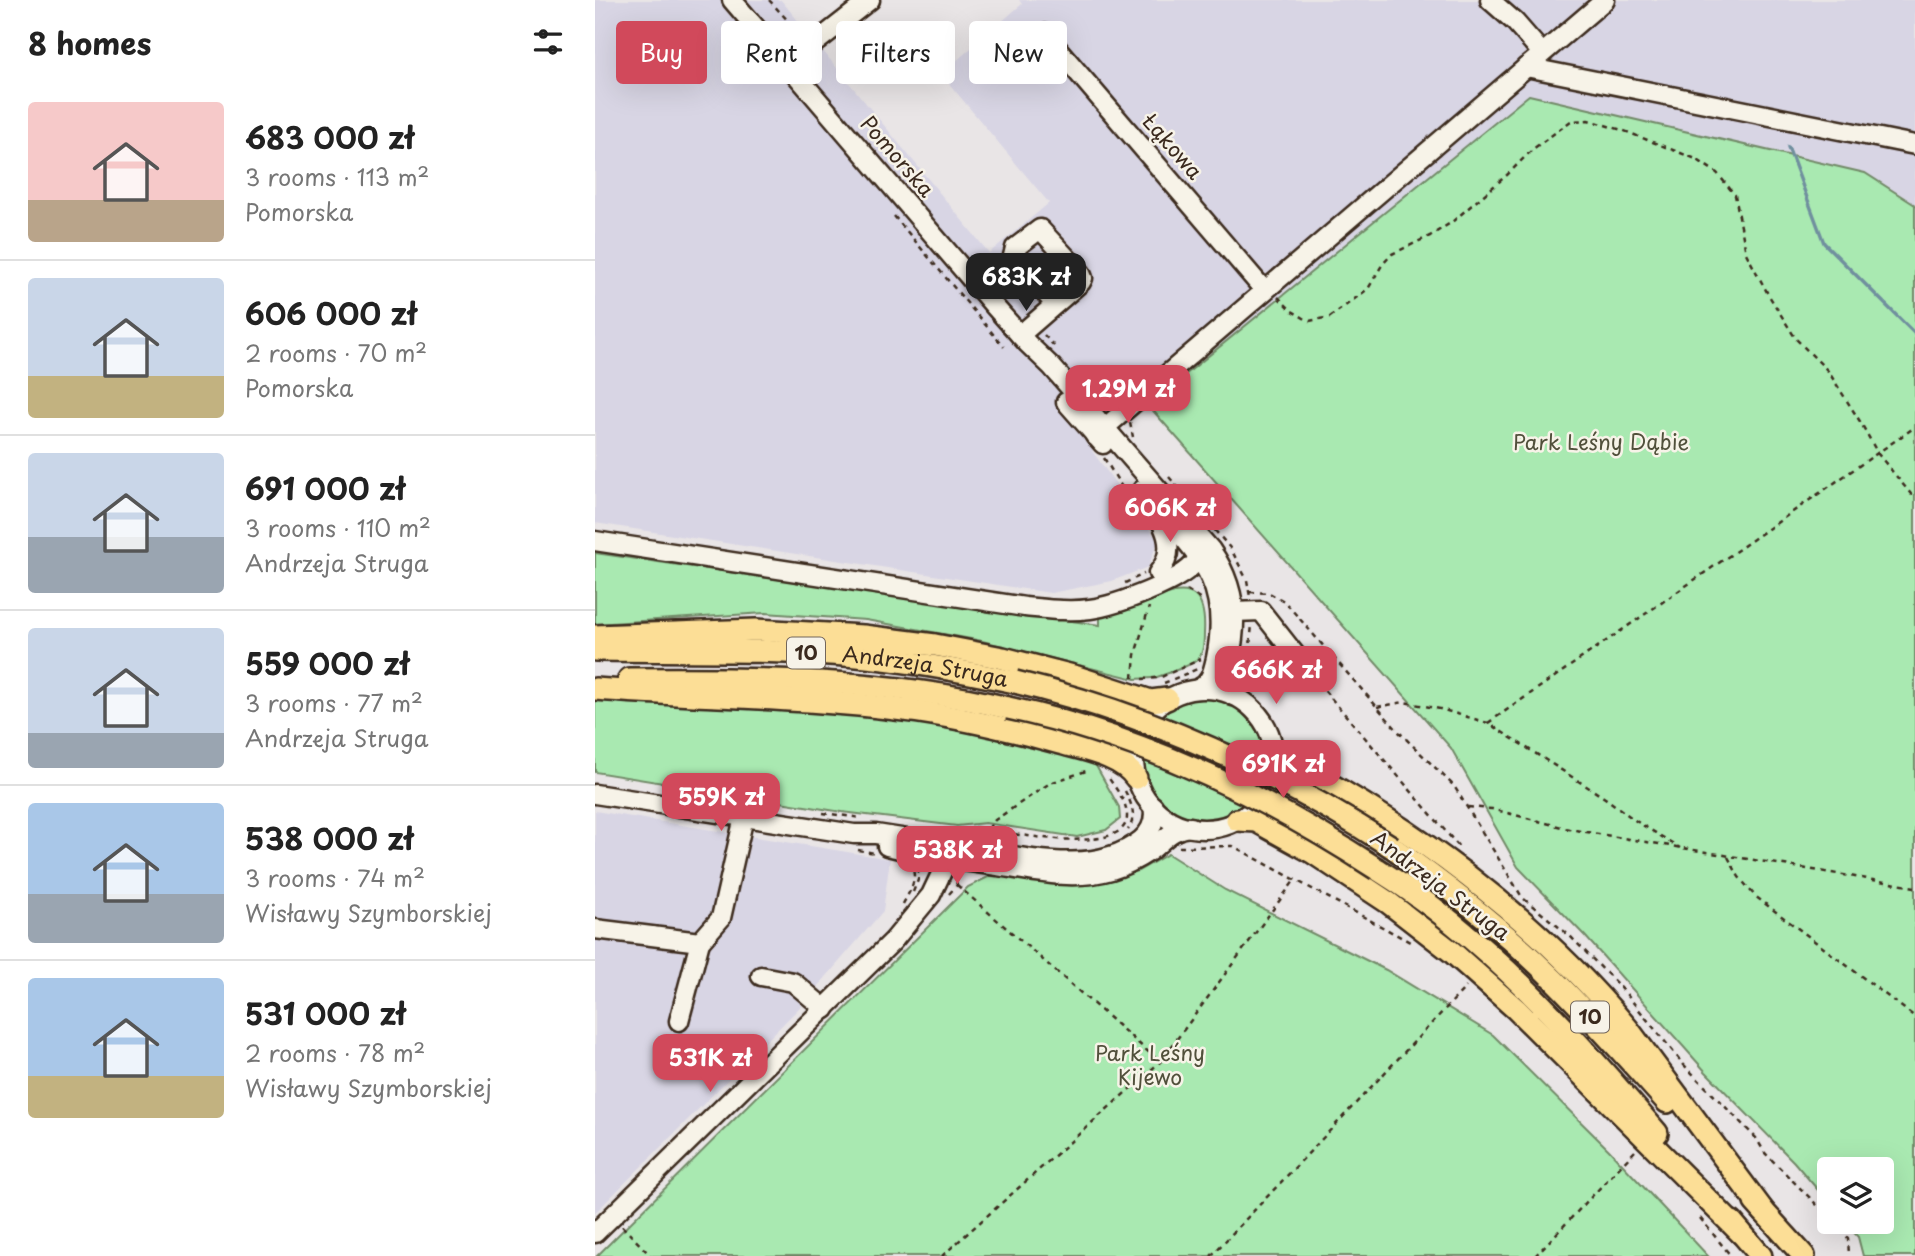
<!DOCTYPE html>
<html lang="en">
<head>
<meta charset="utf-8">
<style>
	:root { --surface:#fff; --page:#f6f6f6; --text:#222; --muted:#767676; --line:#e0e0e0; --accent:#d1495b }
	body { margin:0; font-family:"Playpen Sans",sans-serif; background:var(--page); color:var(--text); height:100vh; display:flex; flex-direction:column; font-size:26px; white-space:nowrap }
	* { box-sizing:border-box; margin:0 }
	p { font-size:23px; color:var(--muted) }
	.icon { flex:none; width:38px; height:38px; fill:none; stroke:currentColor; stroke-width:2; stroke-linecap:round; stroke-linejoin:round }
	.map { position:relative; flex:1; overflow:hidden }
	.side { display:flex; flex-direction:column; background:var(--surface); width:595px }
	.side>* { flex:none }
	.hud { position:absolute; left:21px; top:21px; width:665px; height:63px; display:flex; gap:14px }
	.controls { position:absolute; left:1222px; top:1157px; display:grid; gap:14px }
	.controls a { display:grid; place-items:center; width:77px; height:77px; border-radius:7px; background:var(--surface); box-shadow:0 7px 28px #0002; font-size:35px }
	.price { position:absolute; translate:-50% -60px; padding:0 16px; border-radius:14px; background:var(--accent); color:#fff; font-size:23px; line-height:46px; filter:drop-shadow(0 2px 4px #0008) }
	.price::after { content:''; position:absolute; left:50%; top:42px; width:21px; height:16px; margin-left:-10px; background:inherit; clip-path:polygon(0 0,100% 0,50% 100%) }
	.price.active { background:#222; color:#fff }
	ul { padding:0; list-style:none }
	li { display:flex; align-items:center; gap:21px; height:175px; padding:0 28px }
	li+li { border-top:2px solid var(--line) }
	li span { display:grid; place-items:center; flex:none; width:196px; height:140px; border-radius:7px; color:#555 }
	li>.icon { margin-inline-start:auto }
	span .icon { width:84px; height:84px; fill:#fffc; stroke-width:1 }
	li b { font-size:30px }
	h2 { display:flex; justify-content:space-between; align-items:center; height:84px; padding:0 28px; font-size:30px }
	.pill { padding:0 24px; border-radius:7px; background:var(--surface); box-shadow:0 7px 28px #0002; font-size:24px; line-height:63px }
	.pill.active { background:var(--accent); color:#fff }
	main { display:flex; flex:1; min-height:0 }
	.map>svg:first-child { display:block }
	.built { fill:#d8d5e4 }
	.green { fill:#a9e9b1; stroke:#728a68; stroke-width:2 }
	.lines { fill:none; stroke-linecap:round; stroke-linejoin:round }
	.stream { stroke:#6f8f9e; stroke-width:3.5 }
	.minor-casing { stroke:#3b2a1e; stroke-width:23 }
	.major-casing { stroke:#3b2a1e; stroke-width:26 }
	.path { stroke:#3b2a1e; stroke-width:2.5; stroke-dasharray:5 5; stroke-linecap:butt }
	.minor { stroke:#f7f3e8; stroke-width:18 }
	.major { stroke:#fcde96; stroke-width:21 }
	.major-bridge-casing { stroke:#3b2a1e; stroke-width:26; stroke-linecap:butt }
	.major-bridge { stroke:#fcde96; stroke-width:21 }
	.labels { text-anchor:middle; stroke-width:5; stroke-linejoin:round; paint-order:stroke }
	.shield { fill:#f7f3e8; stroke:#73665b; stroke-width:2 }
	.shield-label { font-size:19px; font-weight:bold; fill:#3b2a1e }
	.street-label { font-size:21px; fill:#3b2a1e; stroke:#f7f3e8 }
	.park-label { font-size:21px; fill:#51503b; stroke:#f7f3e8 }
</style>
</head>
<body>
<main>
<section class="side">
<h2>8 homes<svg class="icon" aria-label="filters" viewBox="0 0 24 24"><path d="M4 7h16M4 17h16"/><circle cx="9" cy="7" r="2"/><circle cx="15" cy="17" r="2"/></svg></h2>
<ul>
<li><span style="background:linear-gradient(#f6c9c9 70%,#b9a48a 0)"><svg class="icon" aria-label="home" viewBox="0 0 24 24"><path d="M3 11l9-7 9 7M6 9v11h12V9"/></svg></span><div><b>683 000 zł</b><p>3 rooms · 113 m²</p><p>Pomorska</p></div></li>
<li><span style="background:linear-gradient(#c9d6e8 70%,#c2b280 0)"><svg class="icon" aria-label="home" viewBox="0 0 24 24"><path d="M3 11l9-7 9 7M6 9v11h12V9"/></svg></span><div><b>606 000 zł</b><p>2 rooms · 70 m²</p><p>Pomorska</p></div></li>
<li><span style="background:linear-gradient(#c9d6e8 60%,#9aa5b1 0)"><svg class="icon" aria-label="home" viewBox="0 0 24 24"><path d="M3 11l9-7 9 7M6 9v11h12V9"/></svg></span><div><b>691 000 zł</b><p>3 rooms · 110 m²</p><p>Andrzeja Struga</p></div></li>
<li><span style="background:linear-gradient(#c9d6e8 75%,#9aa5b1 0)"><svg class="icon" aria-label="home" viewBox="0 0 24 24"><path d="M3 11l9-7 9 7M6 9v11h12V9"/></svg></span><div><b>559 000 zł</b><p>3 rooms · 77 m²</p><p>Andrzeja Struga</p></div></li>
<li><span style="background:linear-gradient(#a9c7e8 65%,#9aa5b1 0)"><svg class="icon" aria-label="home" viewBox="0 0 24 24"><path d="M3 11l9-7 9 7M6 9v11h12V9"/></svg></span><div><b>538 000 zł</b><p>3 rooms · 74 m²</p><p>Wisławy Szymborskiej</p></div></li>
<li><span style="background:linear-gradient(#a9c7e8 70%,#c2b280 0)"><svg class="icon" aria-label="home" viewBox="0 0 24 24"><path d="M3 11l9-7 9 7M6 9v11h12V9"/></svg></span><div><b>531 000 zł</b><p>2 rooms · 78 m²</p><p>Wisławy Szymborskiej</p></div></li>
</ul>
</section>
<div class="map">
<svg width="1320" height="1256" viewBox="0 0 1320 1256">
	<rect width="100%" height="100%" fill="#e9e5e6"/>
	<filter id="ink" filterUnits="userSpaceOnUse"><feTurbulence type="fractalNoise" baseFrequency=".0143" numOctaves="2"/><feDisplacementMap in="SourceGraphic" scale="14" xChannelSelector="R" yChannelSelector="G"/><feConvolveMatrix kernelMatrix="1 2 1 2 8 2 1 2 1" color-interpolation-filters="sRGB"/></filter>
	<g filter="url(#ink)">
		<g class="built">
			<path d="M0,0H186L394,253L454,203L346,74L427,4L424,0H1320V205L1269,173L934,96L497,451L563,541L553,567L517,581L456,593L0,523Z"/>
			<path d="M0,811L295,859L288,911L206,1006L0,1213Z"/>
		</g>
		<g class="green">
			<path d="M934,95L1270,173L1320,205V1256H1268L1263,1237L1250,1222H1286V1169H1234V1203L1199,1162L1111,1072L990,936L923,867L856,748L553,405Z"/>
			<path d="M0,553L505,625V612L561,596L564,597C599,582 611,598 609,633C609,640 609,653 603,659C597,665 571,674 562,677C555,679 548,678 540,679L387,641L271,620L170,613L0,624Z"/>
			<circle cx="609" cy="759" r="62"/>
			<path d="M0,698C169,707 338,706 500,764L524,807L525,819L511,830L482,837L390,823L362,826L247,812L0,772Z"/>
			<path d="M573,854L630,890L791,970L898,1035L1014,1150L1113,1256H2L373,887L399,874L495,885L543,871Z"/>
		</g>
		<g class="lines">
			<path class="stream" d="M1193,147L1229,243L1320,334"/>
			<g class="minor-casing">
				<g id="minor">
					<path d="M137,0L400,307L433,344L457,367L616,550C634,576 642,606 638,638C636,658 627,678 638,696"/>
					<path d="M895,0L920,22L947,53"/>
					<path d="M450,34L669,290"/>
					<path d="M192,65L275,0"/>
					<path d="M931,67L1320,145"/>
					<path d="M425,335L486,282L488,278L486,273L445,229L420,248L418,256L460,304"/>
					<path d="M471,402L508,444"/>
					<path d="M500,436L1010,0"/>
					<path d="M547,490C562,515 588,545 563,573"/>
					<path d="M560,505C605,557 636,584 621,658C618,671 616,683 603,689"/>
					<path d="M0,541L430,607C452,609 473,612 495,609C519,606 589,581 601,561C607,553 607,544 603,535"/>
					<path d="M639,612L666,611L714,672"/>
					<circle cx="609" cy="759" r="70"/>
					<path d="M0,794L259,834H281C313,839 345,844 377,849C430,857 500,877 546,840C557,831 561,820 558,806"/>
					<path d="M292,846C329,855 366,861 403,866C440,872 479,881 516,870C530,866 543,859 555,851C569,840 577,828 596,827"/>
					<path d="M0,929L105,942"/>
					<path d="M166,976L198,982L230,1009"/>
					<path d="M84,1021L105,942L126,918L149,817"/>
					<path d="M0,1233L298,941L336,895L353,859"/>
				</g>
			</g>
			<g class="major-casing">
				<g id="major">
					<path d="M0,636L161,630L268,636L340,645L408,658L482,677L556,701L572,699"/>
					<path id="s1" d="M0,650C87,651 175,649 262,656C315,661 368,671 420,682"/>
					<path d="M34,679C162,678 288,678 413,708"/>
					<path d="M0,689C103,697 206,697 309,710C362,716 414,729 465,743C490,750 526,756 541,778"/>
					<path d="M678,750L685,757C816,825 939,916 1033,1029L1169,1212"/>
					<path d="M642,820L661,821L717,852L794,903L857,952L921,1009L1146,1233"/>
					<path d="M797,847C854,887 909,930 959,980C998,1019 1035,1061 1072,1102"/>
					<path d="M782,869C892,937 979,1036 1062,1133"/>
					<path d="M1160,1202L1209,1256"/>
					<path d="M1137,1222L1166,1256"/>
				</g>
			</g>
			<g class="path">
				<path d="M174,0L207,36"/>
				<path d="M299,216L409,347"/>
				<path d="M683,297L697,311L714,321L735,317L773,289L787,265L797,254L835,236L857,222L912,175L938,149L976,121L993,120L1027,130L1101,159L1122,173L1140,195L1151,253L1173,294L1201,339L1233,371L1266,423L1283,454L1320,499"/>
				<path d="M449,335L461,348"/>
				<path d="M493,384L513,405"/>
				<path d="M535,423L538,437"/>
				<path d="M509,458L533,497"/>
				<path d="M574,477L636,549L652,580L655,597"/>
				<path d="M530,583L549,574"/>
				<path d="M592,590L606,599"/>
				<path d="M655,592L674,593L689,601L804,732L859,786L927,897"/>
				<path d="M649,672L654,659L657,624"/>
				<path d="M538,678L540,655L554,607"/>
				<path d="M547,679L564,678L606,659"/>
				<path d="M569,683L602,669"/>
				<path d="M723,683L865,848"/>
				<path d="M782,707L809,702L845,709L893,723L1010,798L1041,821L1085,848"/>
				<path d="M893,723L1320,427"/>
				<path d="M530,791C537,805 542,816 533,830"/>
				<path d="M873,807L897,809L974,829L1320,887"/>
				<path d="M228,813L267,818"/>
				<path d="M393,829L400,820L455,783L494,770"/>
				<path d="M375,834L378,827C402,831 533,859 532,816C532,801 520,788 513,777"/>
				<path d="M584,847L638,846L815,942"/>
				<path d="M263,850L280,853"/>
				<path d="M1133,857L1144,877L1160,896L1320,1017"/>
				<path d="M362,885L565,1062"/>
				<path d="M318,892L323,880V869"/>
				<path d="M354,894L362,885L360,877"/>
				<path d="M929,899L975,936L1028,990L1089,1065L1161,1138L1170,1153L1234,1217"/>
				<path d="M308,904C314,892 324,879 316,866"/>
				<path d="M1105,1218L1136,1256"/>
				<path d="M1238,1222L1253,1238L1254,1256"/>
				<path d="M27,1226L56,1256"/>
				<path d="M347,1256L565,1062L699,881"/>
				<path d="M616,1256L871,987"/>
				<path d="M940,1256L1040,1151"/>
			</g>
			<use href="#minor" class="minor"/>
			<use href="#major" class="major"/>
			<g class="major-bridge-casing">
				<g id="major-bridge">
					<path d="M420,682C555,714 681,772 797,847"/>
					<path d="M413,708C545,736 670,796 782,869"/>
				</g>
			</g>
			<use href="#major-bridge" class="major-bridge"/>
		</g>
	</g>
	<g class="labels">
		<g class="shield">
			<rect x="192" y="637.5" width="38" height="31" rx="5"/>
			<rect x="976" y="1001.5" width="38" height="31" rx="5"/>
		</g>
		<g class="shield-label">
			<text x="211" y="660">10</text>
			<text x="995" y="1024">10</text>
		</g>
		<g class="street-label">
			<text transform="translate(577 147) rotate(49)" y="7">Łąkowa</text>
			<text transform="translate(302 157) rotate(49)" y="7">Pomorska</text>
			<text dy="7" stroke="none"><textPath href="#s1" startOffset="331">Andrzeja Struga</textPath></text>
			<text transform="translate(845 886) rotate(37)" y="7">Andrzeja Struga</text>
		</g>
		<g class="park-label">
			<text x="1006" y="450">Park Leśny Dąbie</text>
			<text x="555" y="1061">Park Leśny<tspan x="555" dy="24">Kijewo</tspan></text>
		</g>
	</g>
</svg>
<div class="controls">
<a><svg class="icon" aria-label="layers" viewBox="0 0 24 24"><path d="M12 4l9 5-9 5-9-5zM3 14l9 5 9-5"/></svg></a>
</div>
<b class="price active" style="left:431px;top:313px">683K zł</b>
<b class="price" style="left:533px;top:425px">1.29M zł</b>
<b class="price" style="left:575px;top:544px">606K zł</b>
<b class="price" style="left:681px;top:706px">666K zł</b>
<b class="price" style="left:688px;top:800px">691K zł</b>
<b class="price" style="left:126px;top:833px">559K zł</b>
<b class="price" style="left:362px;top:886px">538K zł</b>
<b class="price" style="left:115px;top:1094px">531K zł</b>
<div class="hud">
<a class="pill active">Buy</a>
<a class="pill">Rent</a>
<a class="pill">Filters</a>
<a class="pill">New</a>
</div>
</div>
</main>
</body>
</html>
